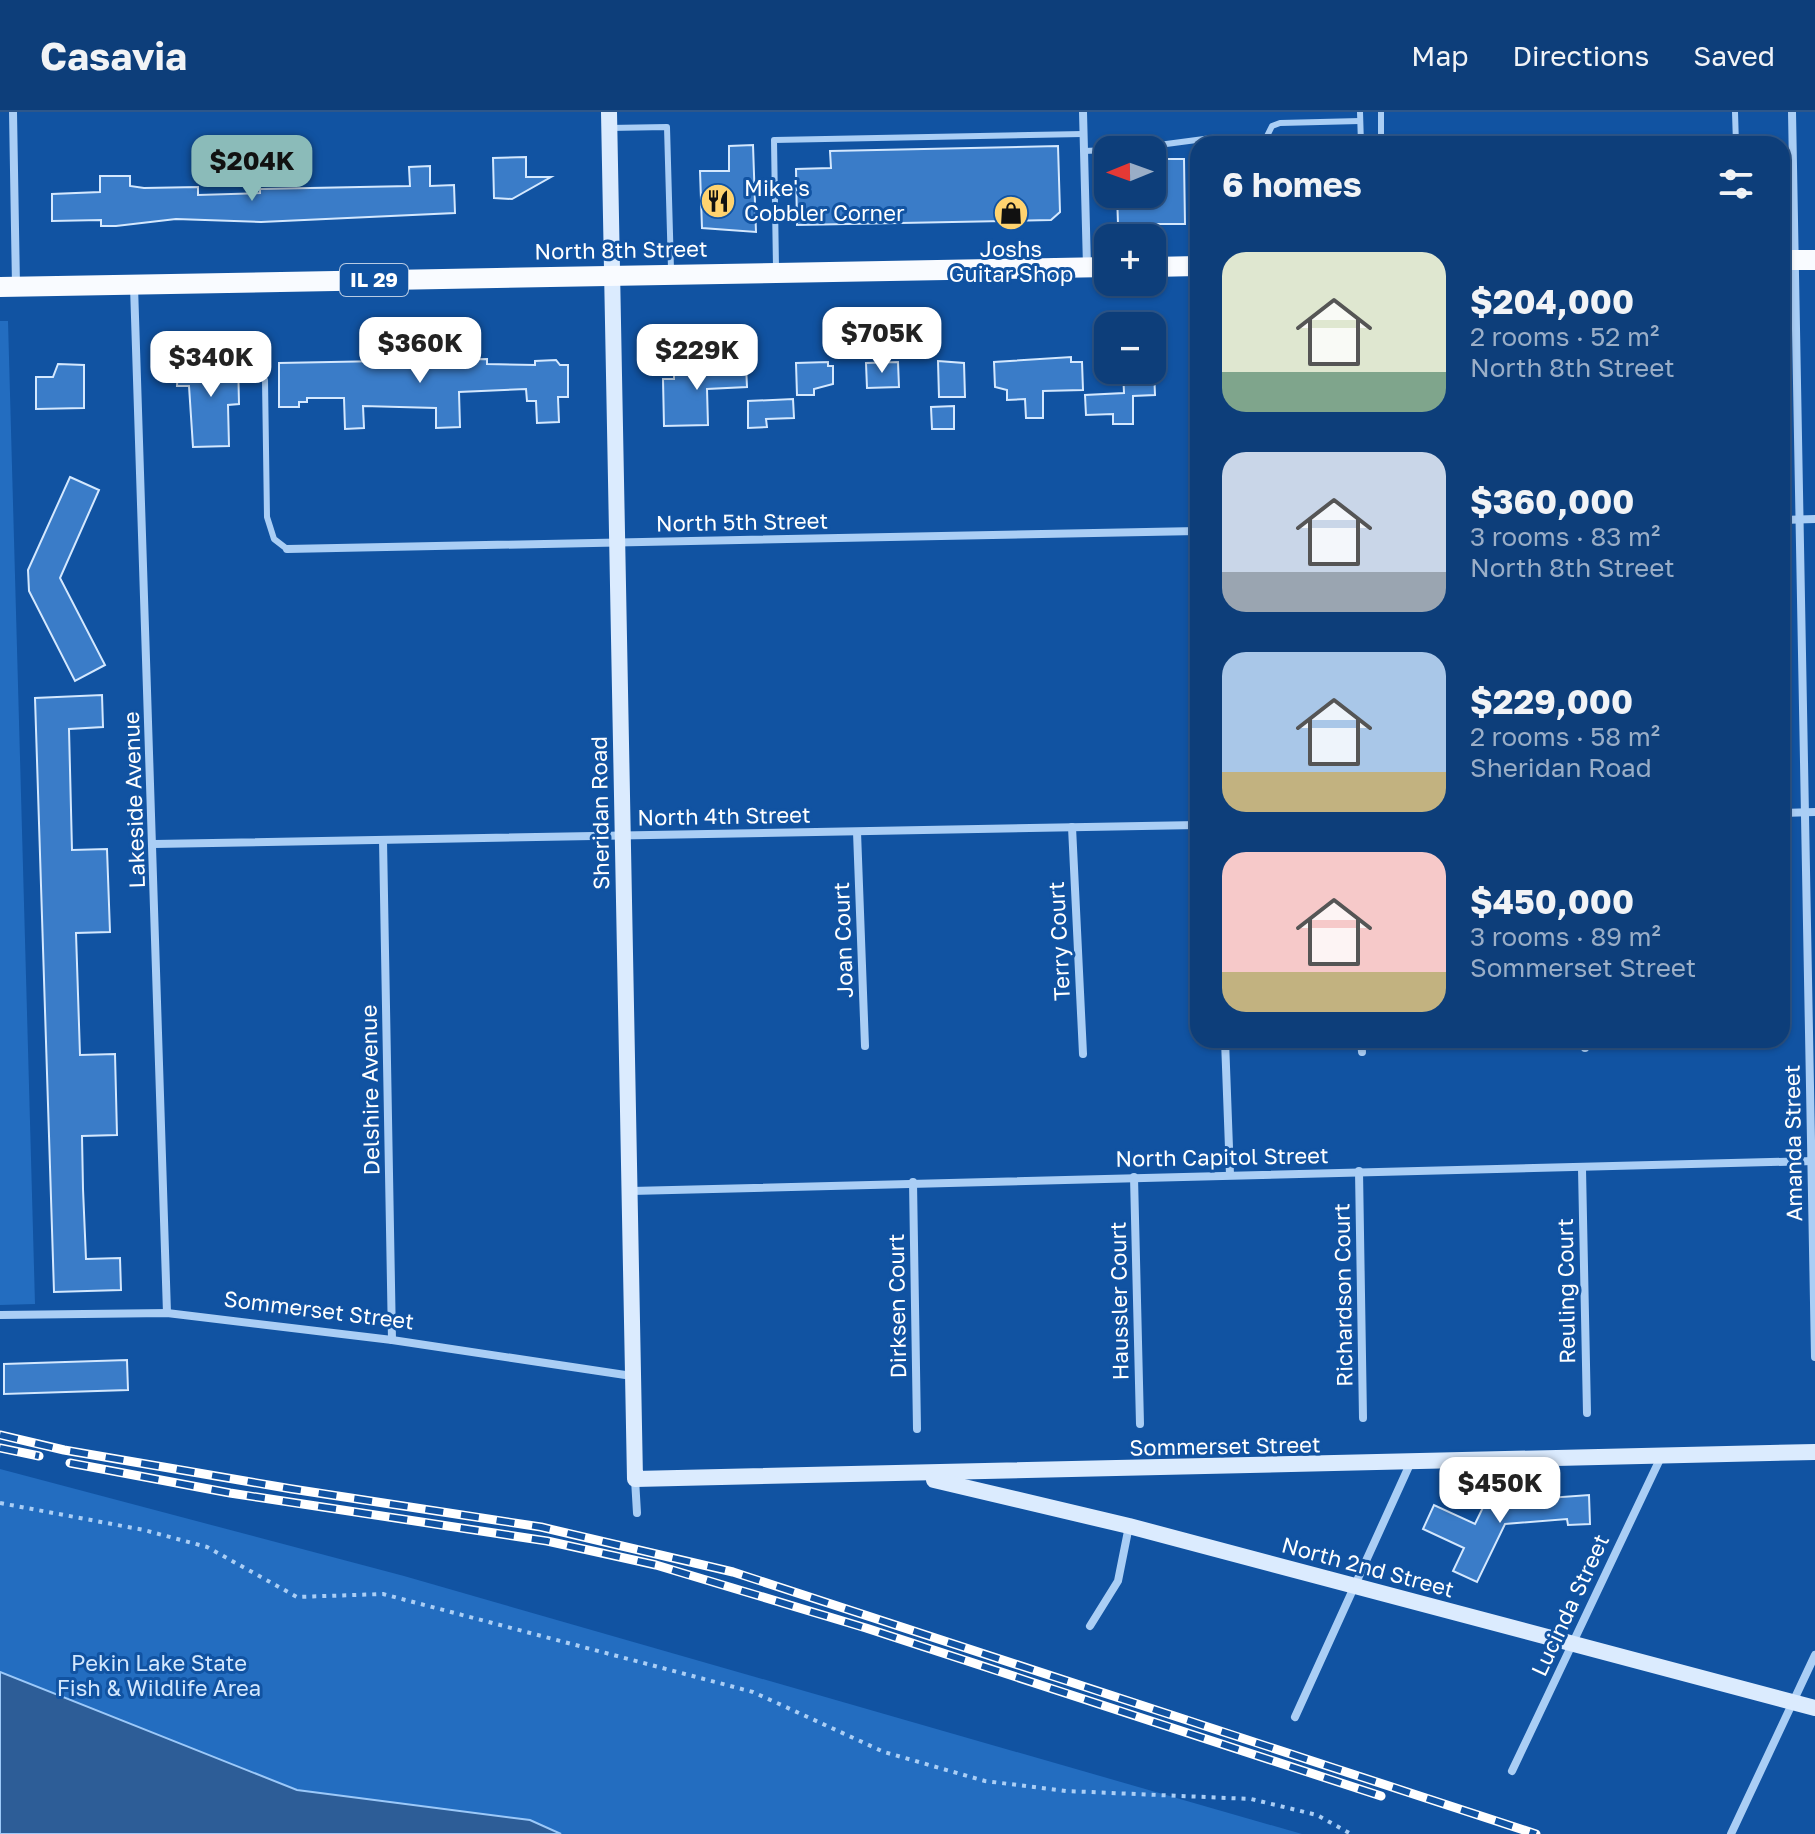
<!DOCTYPE html>
<html lang="en">
<head>
<meta charset="utf-8">
<style>
	:root { --surface:#0d3e7a; --page:#1b4981; --text:#f1f3f6; --muted:#9aaec7; --line:#2d578b; --accent:#8bbbb9 }
	body { margin:0; font-family:"Golos Text",sans-serif; background:var(--page); color:var(--text); height:100vh; display:flex; flex-direction:column; font-size:30px; white-space:nowrap }
	* { box-sizing:border-box; margin:0 }
	p { font-size:26px; color:var(--muted) }
	.icon { flex:none; width:44px; height:44px; fill:none; stroke:currentColor; stroke-width:2; stroke-linecap:round; stroke-linejoin:round }
	.map { position:relative; flex:1; overflow:hidden }
	.drawer { position:absolute; left:1190px; top:24px; width:600px; height:912px; display:flex; flex-direction:column; background:var(--surface); border-radius:24px; box-shadow:0 2px 6px #0004,0 0 0 2px var(--line) }
	.drawer>* { flex:none }
	.needle { width:52px; rotate:269deg }
	.tools { position:absolute; left:1094px; top:24px; display:grid; gap:16px }
	.tools a { display:grid; place-items:center; width:72px; height:72px; border-radius:16px; background:var(--surface); box-shadow:0 2px 6px #0004,0 0 0 2px var(--line); font-size:40px }
	.price { position:absolute; translate:-50% -68px; padding:0 18px; border-radius:16px; background:#fff; color:#222; font-size:26px; line-height:52px; filter:drop-shadow(0 2px 4px #0008) }
	.price::after { content:''; position:absolute; left:50%; top:48px; width:24px; height:18px; margin-left:-12px; background:inherit; clip-path:polygon(0 0,100% 0,50% 100%) }
	.price.selected { background:var(--accent); color:#111 }
	ul { padding:0; list-style:none }
	li { display:flex; align-items:center; gap:24px; height:200px; padding:0 32px }
	li span { display:grid; place-items:center; flex:none; width:224px; height:160px; border-radius:24px; color:#555 }
	li>.icon { margin-inline-start:auto }
	span .icon { width:96px; height:96px; fill:#fffc; stroke-width:1 }
	li b { font-size:34px }
	h2 { display:flex; justify-content:space-between; align-items:center; height:96px; padding:0 32px; font-size:34px }
	header { display:flex; align-items:center; gap:48px; box-sizing:border-box; height:112px; padding:0 40px; background:var(--surface); border-bottom:2px solid var(--line) }
	header strong { font-size:38px }
	nav { display:flex; gap:44px; margin-inline-start:auto; font-size:28px }
	.map>svg:first-child { display:block }
	.green { fill:#236dc0 }
	.water { fill:#2d5d97; stroke:#9cc9f9; stroke-width:2 }
	.building { fill:#3a7cc8; stroke:#d4e8fe; stroke-width:2 }
	.lines { fill:none; stroke-linecap:round; stroke-linejoin:round }
	.path { stroke:#aacef5; stroke-width:4; stroke-dasharray:4 6; stroke-linecap:butt }
	.service { stroke:#aacef5; stroke-width:6 }
	.minor { stroke:#aacef5; stroke-width:8 }
	.secondary { stroke:#dbebfe; stroke-width:16 }
	.primary { stroke:#f9fbff; stroke-width:20 }
	.rail-casing { stroke:#fff; stroke-width:9 }
	.rail { stroke:#1153a2; stroke-width:6; stroke-dasharray:18; stroke-linecap:butt }
	.labels { text-anchor:middle; stroke-width:6; stroke-linejoin:round; paint-order:stroke }
	.shield { fill:#1153a2; stroke:#b8cbe3; stroke-width:2 }
	.shield-label { font-size:20px; font-weight:bold; fill:#fff }
	.poi-label { font-size:22px; fill:#fff; stroke:#1153a2; text-anchor:start }
	.street-label { font-size:22px; fill:#fff; stroke:#1153a2 }
	.park-label { font-size:22px; fill:#d4e8fe; stroke:#1153a2 }
</style>
</head>
<body>
<header>
<strong>Casavia</strong>
<nav><a>Map</a><a>Directions</a><a>Saved</a></nav>
</header>
<div class="map">
<svg width="1815" height="1722" viewBox="0 0 1815 1722">
	<rect width="100%" height="100%" fill="#1153a2"/>
	<g class="green">
		<path d="M0,209H8L35,1192L0,1193Z"/>
		<path d="M0,1357L404,1464L1302,1722H0Z"/>
	</g>
	<path class="water" d="M0,1560L297,1678L530,1708L561,1722H0Z"/>
	<g class="building">
		<path d="M753,33L756,120L702,116L700,59H729V34Z"/>
		<path d="M1058,34L1060,100L1051,108L797,113L796,57L831,56L830,39Z"/>
		<path d="M526,45V65H551L512,87L494,86L493,46Z"/>
		<path d="M1153,47H1184L1185,112H1118L1117,82H1152Z"/>
		<path d="M430,54V74L454,73L455,101L261,110L176,107L116,114H101V108L52,109V82L100,80V64H130V74L144,76L198,75V83L260,81V77L410,74L409,55Z"/>
		<path d="M1071,245V250H1082L1083,278L1043,279V306H1026L1025,287L1007,288V278L995,275L994,250Z"/>
		<path d="M487,247V252L535,253V249L556,248L560,253H568V285H558L559,310L537,311L536,289H527L526,277L459,280L460,315L436,316V296L363,294L364,316L345,317L344,286H307V290H299V295H279V251Z"/>
		<path d="M238,248L239,292L228,293L229,334L193,335L189,274H177L178,256H190V249Z"/>
		<path d="M938,249L964,251L965,285H939Z"/>
		<path d="M828,250V254H833V272L814,277V283H797L796,251Z"/>
		<path d="M898,250L899,275L867,276L866,251Z"/>
		<path d="M58,252L84,253V296L36,297V265H53Z"/>
		<path d="M746,253L747,275L707,277L708,313L664,314L663,267H674V254Z"/>
		<path d="M1123,258H1154L1155,283L1133,284V312H1113V302L1086,303L1085,283L1124,281Z"/>
		<path d="M793,287L794,306L766,307L767,315L748,316V289Z"/>
		<path d="M954,294V317H932L931,295Z"/>
		<path d="M70,365L99,378L60,466L105,553L75,569L29,479L28,458Z"/>
		<path d="M102,583L103,615L69,617L72,738L107,737L110,820L76,821L80,943L115,942L117,1023L82,1024L83,1077L86,1147L120,1146L121,1178L54,1180L35,586Z"/>
		<path d="M127,1248L128,1278L4,1282V1252Z"/>
		<path d="M1490,1381L1507,1389L1589,1383L1590,1412L1568,1413L1567,1407L1505,1412L1477,1470L1453,1459L1464,1436L1423,1417L1434,1393L1475,1412Z"/>
	</g>
	<g class="lines">
		<path class="path" d="M0,1391L144,1418L207,1435L297,1485L383,1482L753,1580L884,1640L985,1669L1066,1679L1251,1687L1317,1703L1351,1722"/>
		<g class="service">
			<path d="M1360,0L1361,32"/>
			<path d="M1381,0V32"/>
			<path d="M1735,0L1736,32"/>
			<path d="M609,16L667,15L671,157"/>
			<path d="M1263,32L1272,14L1280,11L1360,9"/>
			<path d="M1121,38L1219,25V32"/>
			<path d="M1084,39L1108,38"/>
			<path d="M776,156L774,28L1083,22"/>
			<path d="M265,268L267,405L274,427L287,437"/>
		</g>
		<g class="minor">
			<path d="M13,0L16,174"/>
			<path d="M1083,0L1087,155"/>
			<path d="M1792,0L1815,1245"/>
			<path d="M134,174L167,1201"/>
			<path d="M1782,408L1815,407"/>
			<path d="M287,437L1198,419"/>
			<path d="M1782,701L1815,700"/>
			<path d="M1072,715L1083,942"/>
			<path d="M857,720L865,934"/>
			<path d="M383,728L392,1228"/>
			<path d="M154,732L1198,713"/>
			<path d="M1225,928L1230,1063"/>
			<path d="M1361,928L1362,940"/>
			<path d="M1585,928V936"/>
			<path d="M1582,1057L1587,1301"/>
			<path d="M1359,1059L1363,1306"/>
			<path d="M1134,1065L1140,1312"/>
			<path d="M913,1070L917,1317"/>
			<path d="M631,1079L1814,1049"/>
			<path d="M0,1203L167,1201L392,1228L632,1264"/>
			<path d="M635,1367L637,1401"/>
			<path d="M1090,1514L1118,1469L1129,1414"/>
			<path d="M1295,1605L1410,1352"/>
			<path d="M1512,1659L1661,1345"/>
			<path d="M1731,1722L1815,1543"/>
		</g>
		<g class="secondary">
			<path d="M609,0L635,1367L1815,1340"/>
			<path d="M934,1368L1129,1414L1815,1596"/>
		</g>
		<g class="primary">
			<path d="M1782,148H1815"/>
			<path d="M1152,155L1198,154"/>
			<path d="M0,175L1108,155"/>
		</g>
		<g class="rail-casing">
			<g id="rail">
				<path d="M0,1323L64,1338L292,1377L541,1415L733,1460L1536,1722"/>
				<path d="M0,1336L39,1344"/>
				<path d="M70,1351L230,1381L547,1429L656,1453L866,1516L1381,1684"/>
			</g>
		</g>
		<use href="#rail" class="rail"/>
	</g>
	<defs>
		<g id="restaurant-disc" transform="scale(1.8)"><circle r="9.5" fill="#ffd36f" stroke="#1153a2"/><path d="M-5-6h1v4h1v-4h1v4h1v-4h1v5L-1.5 .5V6h-2V.5L-5-1ZM5-6V6H3V1.5H1.5Q1.5-4 5-6Z" fill="#111"/></g>
		<g id="shop-disc" transform="scale(1.8)"><circle r="9.5" fill="#ffd36f" stroke="#1153a2"/><path d="M-5-2.5h2.3a2.7 3.5 0 0 1 5.4 0H5L5.5 6h-11ZM-1.5-2.5h3a1.5 2.3 0 0 0-3 0Z" fill="#111"/></g>
	</defs>
	<g fill-rule="evenodd">
		<use href="#restaurant-disc" x="718" y="89"/>
		<use href="#shop-disc" x="1011" y="101"/>
	</g>
	<g class="labels">
		<rect class="shield" x="340" y="152" width="68" height="32" rx="6"/>
		<g class="shield-label">
			<text x="374" y="175">IL 29</text>
		</g>
		<g class="poi-label">
			<text x="744" y="84">Mike's<tspan x="744" dy="25">Cobbler Corner</tspan></text>
			<text x="1011" y="145" text-anchor="middle">Joshs<tspan x="1011" dy="25">Guitar Shop</tspan></text>
		</g>
		<g class="street-label">
			<text transform="translate(621 138) rotate(-1)" y="8">North 8th Street</text>
			<text transform="translate(742 410) rotate(-1)" y="8">North 5th Street</text>
			<text transform="translate(134 688) rotate(-92)" y="8">Lakeside Avenue</text>
			<text transform="translate(600 701) rotate(-91)" y="8">Sheridan Road</text>
			<text transform="translate(724 704) rotate(-1)" y="8">North 4th Street</text>
			<text transform="translate(843 828) rotate(-92)" y="8">Joan Court</text>
			<text transform="translate(1059 829) rotate(-93)" y="8">Terry Court</text>
			<text transform="translate(370 978) rotate(-91)" y="8">Delshire Avenue</text>
			<text transform="translate(1793 1031) rotate(-91)" y="8">Amanda Street</text>
			<text transform="translate(1222 1045) rotate(-1)" y="8">North Capitol Street</text>
			<text transform="translate(1566 1179) rotate(-91)" y="8">Reuling Court</text>
			<text transform="translate(1343 1183) rotate(-91)" y="8">Richardson Court</text>
			<text transform="translate(1119 1189) rotate(-91)" y="8">Haussler Court</text>
			<text transform="translate(897 1194) rotate(-91)" y="8">Dirksen Court</text>
			<text transform="translate(319 1198) rotate(7)" y="8">Sommerset Street</text>
			<text transform="translate(1225 1334) rotate(-1)" y="8">Sommerset Street</text>
			<text transform="translate(1368 1455) rotate(15)" y="8">North 2nd Street</text>
			<text transform="translate(1570 1493) rotate(-65)" y="8">Lucinda Street</text>
		</g>
		<g class="park-label">
			<text x="159" y="1559">Pekin Lake State<tspan x="159" dy="25">Fish &amp; Wildlife Area</tspan></text>
		</g>
	</g>
</svg>
<div class="tools">
<a><svg class="needle" viewBox="-14 -14 28 28"><path d="M0-13l5 13h-10z" fill="#e53935"/><path d="M0 13l5-13h-10z" fill="#9aaec7"/></svg></a>
<a>+</a>
<a>−</a>
</div>
<b class="price selected" style="left:252px;top:91px">$204K</b>
<b class="price" style="left:882px;top:263px">$705K</b>
<b class="price" style="left:420px;top:273px">$360K</b>
<b class="price" style="left:697px;top:280px">$229K</b>
<b class="price" style="left:211px;top:287px">$340K</b>
<b class="price" style="left:1500px;top:1413px">$450K</b>
<section class="drawer">
<h2>6 homes<svg class="icon" aria-label="filters" viewBox="0 0 24 24"><path d="M4 7h16M4 17h16"/><circle cx="9" cy="7" r="2"/><circle cx="15" cy="17" r="2"/></svg></h2>
<ul>
<li><span style="background:linear-gradient(#dfe7d0 75%,#7fa58c 0)"><svg class="icon" aria-label="home" viewBox="0 0 24 24"><path d="M3 11l9-7 9 7M6 9v11h12V9"/></svg></span><div><b>$204,000</b><p>2 rooms · 52 m²</p><p>North 8th Street</p></div></li>
<li><span style="background:linear-gradient(#c9d6e8 75%,#9aa5b1 0)"><svg class="icon" aria-label="home" viewBox="0 0 24 24"><path d="M3 11l9-7 9 7M6 9v11h12V9"/></svg></span><div><b>$360,000</b><p>3 rooms · 83 m²</p><p>North 8th Street</p></div></li>
<li><span style="background:linear-gradient(#a9c7e8 75%,#c2b280 0)"><svg class="icon" aria-label="home" viewBox="0 0 24 24"><path d="M3 11l9-7 9 7M6 9v11h12V9"/></svg></span><div><b>$229,000</b><p>2 rooms · 58 m²</p><p>Sheridan Road</p></div></li>
<li><span style="background:linear-gradient(#f6c9c9 75%,#c2b280 0)"><svg class="icon" aria-label="home" viewBox="0 0 24 24"><path d="M3 11l9-7 9 7M6 9v11h12V9"/></svg></span><div><b>$450,000</b><p>3 rooms · 89 m²</p><p>Sommerset Street</p></div></li>
</ul>
</section>
</div>
</body>
</html>
